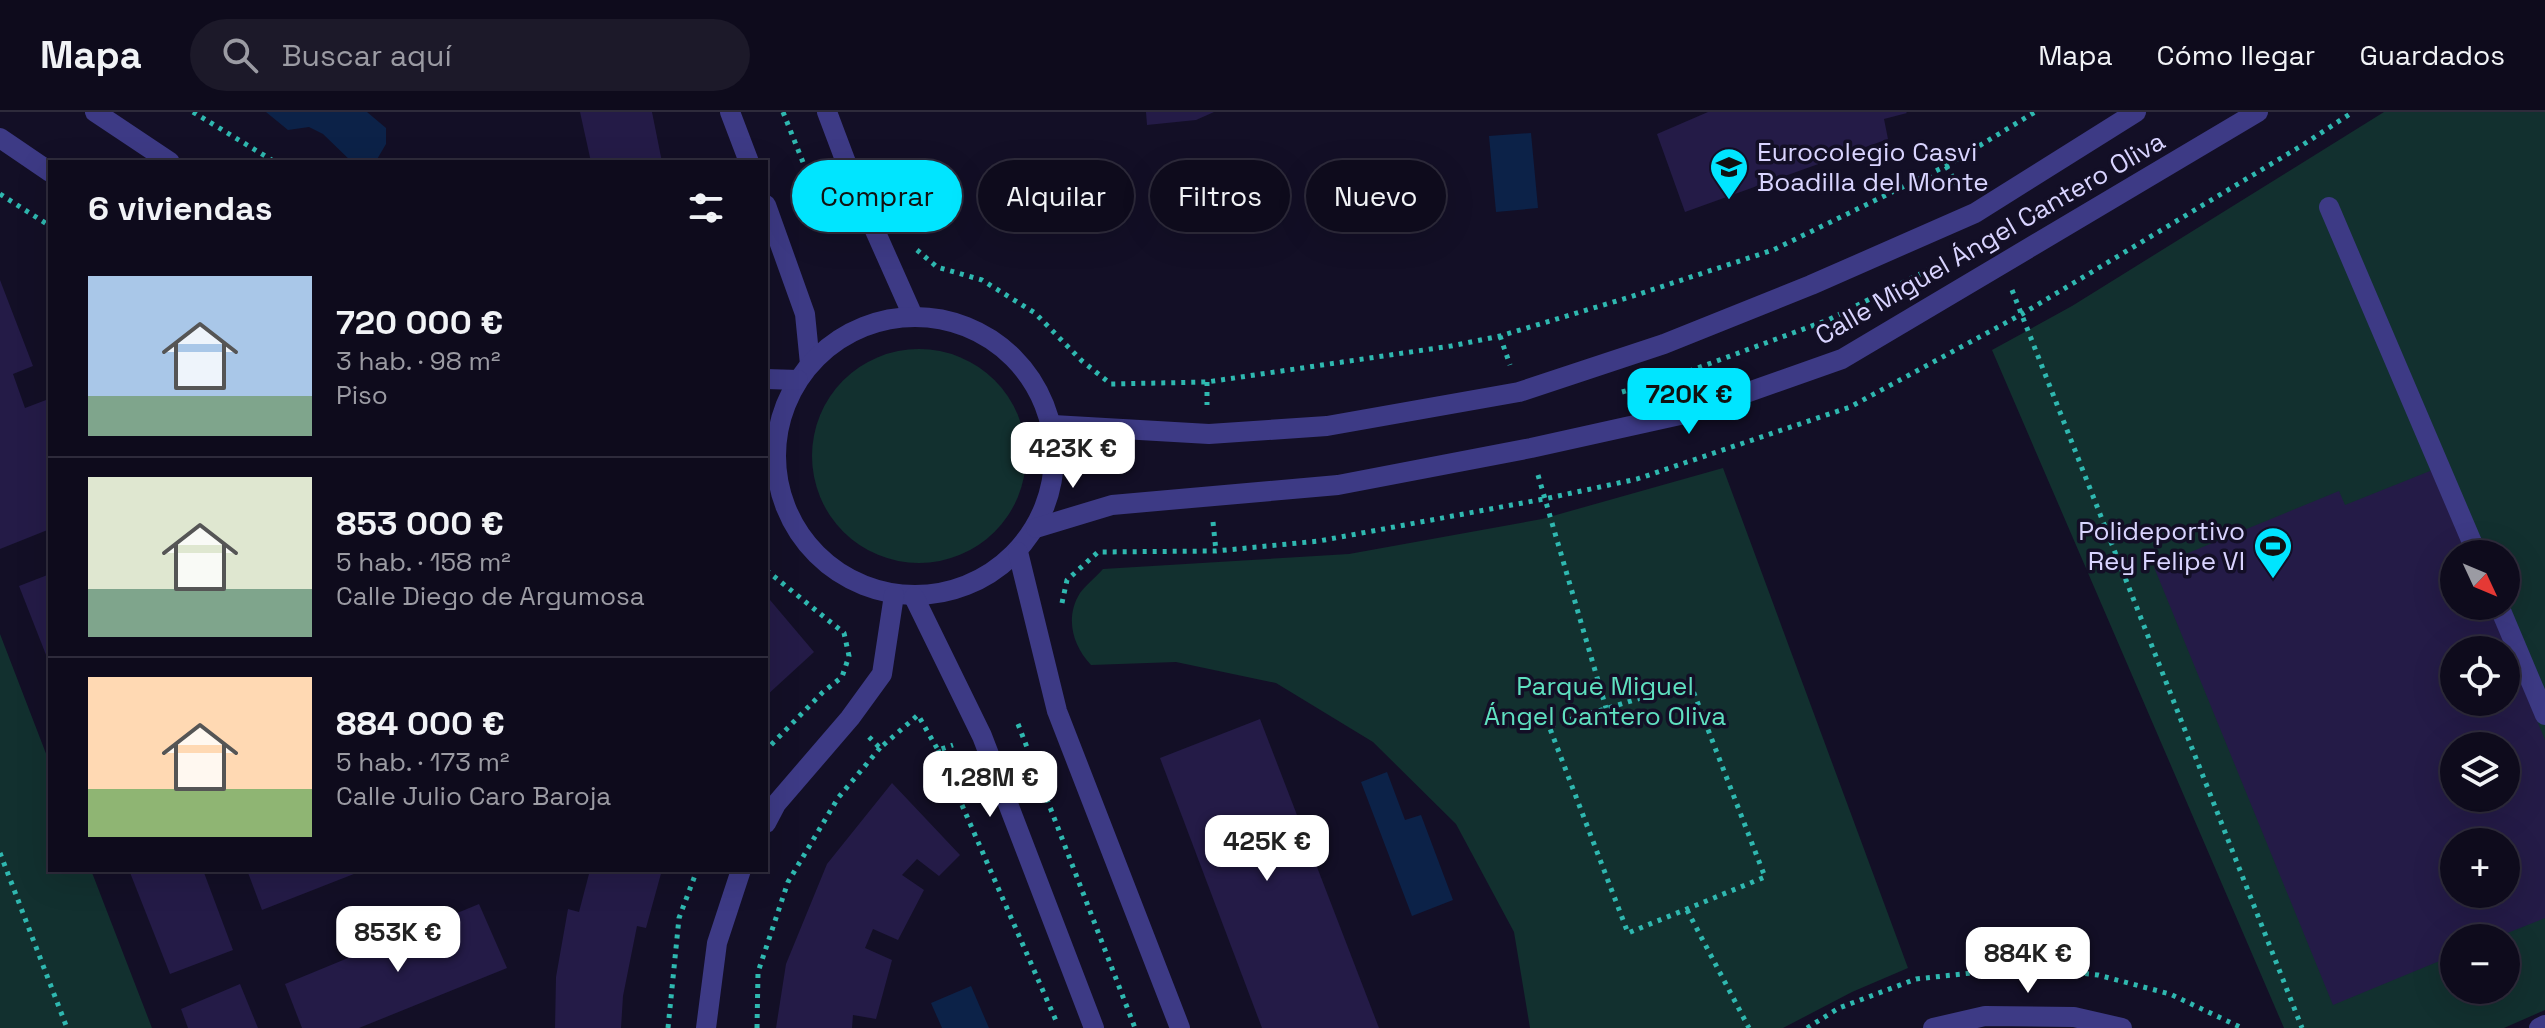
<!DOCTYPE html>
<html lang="es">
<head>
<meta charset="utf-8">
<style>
	:root { --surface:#0e0b1c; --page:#1c1929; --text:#f1f3f6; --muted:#9b9ba3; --line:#2e2b3b; --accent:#00e5ff }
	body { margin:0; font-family:"Space Grotesk",sans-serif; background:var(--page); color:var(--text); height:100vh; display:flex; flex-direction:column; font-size:30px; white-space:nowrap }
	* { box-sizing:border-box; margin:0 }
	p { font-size:26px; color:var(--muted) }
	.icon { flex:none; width:44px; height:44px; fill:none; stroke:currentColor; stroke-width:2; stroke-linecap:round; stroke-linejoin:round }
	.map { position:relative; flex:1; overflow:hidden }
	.details { position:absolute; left:48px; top:48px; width:720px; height:712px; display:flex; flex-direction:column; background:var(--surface); border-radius:0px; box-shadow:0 8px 32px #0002,0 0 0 2px var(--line) }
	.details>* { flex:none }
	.hud { position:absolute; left:792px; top:48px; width:760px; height:72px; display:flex; gap:16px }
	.needle { width:52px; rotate:134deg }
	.buttons { position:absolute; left:2440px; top:428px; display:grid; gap:16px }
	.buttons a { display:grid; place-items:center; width:80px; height:80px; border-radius:50%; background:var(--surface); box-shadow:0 8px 32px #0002,0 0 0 2px var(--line); font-size:40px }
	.price { position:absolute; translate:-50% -68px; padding:0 18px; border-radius:16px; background:#fff; color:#222; font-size:26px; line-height:52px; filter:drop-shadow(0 2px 4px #0008) }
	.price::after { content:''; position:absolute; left:50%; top:48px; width:24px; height:18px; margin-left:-12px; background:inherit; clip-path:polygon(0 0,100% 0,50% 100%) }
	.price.current { background:var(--accent); color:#111 }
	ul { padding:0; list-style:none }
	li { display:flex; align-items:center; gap:24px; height:200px; padding:0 40px }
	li+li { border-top:2px solid var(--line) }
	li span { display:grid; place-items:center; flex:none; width:224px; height:160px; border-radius:0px; color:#555 }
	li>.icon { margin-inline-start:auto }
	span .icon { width:96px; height:96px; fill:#fffc; stroke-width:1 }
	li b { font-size:34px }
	h2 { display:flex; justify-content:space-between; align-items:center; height:96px; padding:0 40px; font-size:34px }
	.pill { padding:0 28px; border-radius:36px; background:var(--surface); box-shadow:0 8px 32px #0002,0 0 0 2px var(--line); font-size:28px; line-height:72px }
	.pill.current { background:var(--accent); color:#111 }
	header { display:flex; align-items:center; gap:48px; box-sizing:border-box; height:112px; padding:0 40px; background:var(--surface); border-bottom:2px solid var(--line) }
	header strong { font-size:38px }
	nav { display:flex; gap:44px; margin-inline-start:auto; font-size:28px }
	.search { width:560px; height:72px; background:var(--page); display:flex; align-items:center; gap:20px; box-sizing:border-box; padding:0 28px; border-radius:44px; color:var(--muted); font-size:30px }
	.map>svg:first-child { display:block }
	.green { fill:#12302f; fill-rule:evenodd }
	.water { fill:#0c2248 }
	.building { fill:#241b47; fill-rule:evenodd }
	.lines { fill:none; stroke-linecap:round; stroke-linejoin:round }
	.path { stroke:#2fb8b0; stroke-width:5; stroke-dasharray:4 6; stroke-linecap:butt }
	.minor { stroke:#3d3a85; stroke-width:20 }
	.labels { text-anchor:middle; stroke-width:7; stroke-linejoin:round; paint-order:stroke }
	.poi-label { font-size:26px; fill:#d9d4ff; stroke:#130f26; text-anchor:start }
	.street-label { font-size:26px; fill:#d9d4ff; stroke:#130f26 }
	.park-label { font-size:26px; fill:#5fe0c0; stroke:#130f26 }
</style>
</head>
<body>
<header>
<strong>Mapa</strong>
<div class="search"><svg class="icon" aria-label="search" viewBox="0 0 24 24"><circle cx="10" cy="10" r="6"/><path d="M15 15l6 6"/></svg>Buscar aquí</div>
<nav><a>Mapa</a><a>Cómo llegar</a><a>Guardados</a></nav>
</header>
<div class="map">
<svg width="2545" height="916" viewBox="0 0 2545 916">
	<rect width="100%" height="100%" fill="#130f26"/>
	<g class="green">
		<path d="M2384,0H2545V898L2504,916H2284L1992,238L2072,194ZM2454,442H2506V494H2454ZM2454,538H2506V590H2454ZM2454,634H2506V686H2454ZM2454,730H2506V782H2454ZM2454,826H2506V878H2454Z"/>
		<circle cx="919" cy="344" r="107"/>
		<path d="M1723,356L1908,856L1852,880L1783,916H1530L1514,820L1456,712L1373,630L1276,571L1176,550L1091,553C1072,533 1065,505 1080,481C1086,473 1096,465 1103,457L1349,442L1542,407Z"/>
		<path d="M0,522L50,652V758H91L152,916H0Z"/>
	</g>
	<g class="water">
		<path d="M266,0H367L386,16V32L376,49L352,50L323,22L309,15L288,18Z"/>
		<path d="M1531,21L1538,96L1496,100L1489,24Z"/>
		<path d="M1387,660L1405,708L1421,703L1453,788L1412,804L1361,670Z"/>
		<path d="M971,874L989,916H942L931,891Z"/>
	</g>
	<g class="building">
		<path d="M580,0H652L662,50H591Z"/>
		<path d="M1146,0H1214L1196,8L1147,13Z"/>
		<path d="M1708,0H1906L1907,1L1884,7L1888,27L1685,100L1657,22Z"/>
		<path d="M0,168L33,254L13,262L25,296L46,288L50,299V417L0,437Z"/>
		<path d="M2435,357L2469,442H2454V494H2490L2545,628V806L2495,826H2454V843L2333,893L2154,455L2339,379L2345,393ZM2454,538H2506V590H2454ZM2454,634H2506V686H2454ZM2454,730H2506V782H2454Z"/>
		<path d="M50,462V553L19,474Z"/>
		<path d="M770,488L814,540L766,584V492Z"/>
		<path d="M1260,607L1379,916H1262L1160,646Z"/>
		<path d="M892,671L960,743L939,764L917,747L902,763L924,778L898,828L873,817L865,836L892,848L876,907L853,903L852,916H776L786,852L827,752Z"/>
		<path d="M129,758H203L233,838L170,862Z"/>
		<path d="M247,758H364L262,798Z"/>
		<path d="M590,758H662L646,816L637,814L623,884L621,916H555L556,865L568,797L579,800Z"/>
		<path d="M479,792L507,856L359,916H302L285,872Z"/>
		<path d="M240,872L258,916H188L181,897Z"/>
	</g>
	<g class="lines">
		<g class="path">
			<path d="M193,0L275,50"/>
			<path d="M783,0L816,83"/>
			<path d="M1946,54L1960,77"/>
			<path d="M0,82L50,114"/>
			<path d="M793,91L829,78"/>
			<path d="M917,138L937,155L982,168L1035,201L1082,249L1111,272L1207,270L1451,234L1500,224L1630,185L1773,138L1946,54L2035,0"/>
			<path d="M2012,178L2302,916"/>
			<path d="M1500,224L1510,253"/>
			<path d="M1207,270V293"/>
			<path d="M1622,280L1676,264L1828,208L1928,158"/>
			<path d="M1538,363L1606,596"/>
			<path d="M1213,410L1216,439"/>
			<path d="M766,458L844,521L849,544L842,565L823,580L766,638"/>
			<path d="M1062,491L1067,468L1098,440L1216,439L1319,429L1544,387L1637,367L1850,295L2022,202L2301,34L2353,0"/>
			<path d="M1690,571L1765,765L1628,821L1549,614Z"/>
			<path d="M1018,612L1135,916"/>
			<path d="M869,625L880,636L918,603L938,638L953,633"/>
			<path d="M938,638L1057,911"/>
			<path d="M0,741L67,916"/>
			<path d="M1687,798L1749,916"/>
			<path d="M668,916L679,806L697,758"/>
			<path d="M757,916L758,860L788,770L838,686L880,636"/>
			<path d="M1807,916L1839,896L1916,867L2027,855L2098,863L2170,882L2242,916"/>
		</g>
		<g class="minor">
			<path d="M95,0L170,50"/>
			<path d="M730,0L749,50"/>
			<path d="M827,0L853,69L913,204"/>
			<path d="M0,26L50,60"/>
			<path d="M766,93L805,202L810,252"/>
			<path d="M2329,95L2477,442"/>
			<circle cx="915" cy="344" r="139"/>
			<path d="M766,267L798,268"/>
			<path d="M1053,313L1209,322L1327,314L1519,280L1664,232L1811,173L1975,101L2136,0"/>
			<path d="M1036,416L1112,393L1338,373L1531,336L1689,301L1842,247L2258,0"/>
			<path d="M1018,440L1057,599L1180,916"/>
			<path d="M914,485L982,624L1094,916"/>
			<path d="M2499,494L2545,603"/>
			<path d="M766,711L776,692L850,606L882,562L894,483"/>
			<path d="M706,916L717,831L741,758"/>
			<path d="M1933,916L1985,904L2074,905L2122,916"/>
			<path d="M2539,916L2545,913"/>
		</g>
	</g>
	<defs>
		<g id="school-pin" transform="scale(2)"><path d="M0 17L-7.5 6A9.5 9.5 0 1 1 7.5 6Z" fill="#00e5ff" stroke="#130f26"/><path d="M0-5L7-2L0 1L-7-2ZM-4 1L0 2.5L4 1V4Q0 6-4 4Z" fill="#111"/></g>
		<g id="stadium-pin" transform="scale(2)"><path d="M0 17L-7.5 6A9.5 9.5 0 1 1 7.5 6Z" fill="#00e5ff" stroke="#130f26"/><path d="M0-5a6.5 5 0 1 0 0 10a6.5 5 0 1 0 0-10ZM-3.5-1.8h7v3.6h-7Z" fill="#111"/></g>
	</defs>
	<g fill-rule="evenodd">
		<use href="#school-pin" x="1729" y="55"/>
		<use href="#stadium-pin" x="2273" y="434"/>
	</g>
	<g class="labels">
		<g class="poi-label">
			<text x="1757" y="49">Eurocolegio Casvi<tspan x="1757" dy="30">Boadilla del Monte</tspan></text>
			<text x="2245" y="428" text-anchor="end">Polideportivo<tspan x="2245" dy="30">Rey Felipe VI</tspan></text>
		</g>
		<g class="street-label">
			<text transform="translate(1990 126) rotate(-30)" y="9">Calle Miguel Ángel Cantero Oliva</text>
		</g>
		<g class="park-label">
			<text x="1605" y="583">Parque Miguel<tspan x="1605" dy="30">Ángel Cantero Oliva</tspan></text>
		</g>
	</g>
</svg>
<div class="buttons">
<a><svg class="needle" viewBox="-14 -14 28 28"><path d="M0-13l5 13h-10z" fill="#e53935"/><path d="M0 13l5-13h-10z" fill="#9b9ba3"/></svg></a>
<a><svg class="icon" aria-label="locate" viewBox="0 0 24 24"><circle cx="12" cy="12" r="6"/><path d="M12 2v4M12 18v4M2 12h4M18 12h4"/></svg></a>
<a><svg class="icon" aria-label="layers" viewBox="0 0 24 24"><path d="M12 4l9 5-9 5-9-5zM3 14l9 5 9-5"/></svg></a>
<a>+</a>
<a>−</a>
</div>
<b class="price current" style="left:1689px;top:324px">720K €</b>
<b class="price" style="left:1073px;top:378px">423K €</b>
<b class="price" style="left:990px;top:707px">1.28M €</b>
<b class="price" style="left:1267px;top:771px">425K €</b>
<b class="price" style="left:398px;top:862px">853K €</b>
<b class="price" style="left:2028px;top:883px">884K €</b>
<div class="hud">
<a class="pill current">Comprar</a>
<a class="pill">Alquilar</a>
<a class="pill">Filtros</a>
<a class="pill">Nuevo</a>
</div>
<section class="details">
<h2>6 viviendas<svg class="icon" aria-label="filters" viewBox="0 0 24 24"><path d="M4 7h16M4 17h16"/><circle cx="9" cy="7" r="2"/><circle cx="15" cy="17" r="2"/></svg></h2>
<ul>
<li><span style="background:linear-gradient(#a9c7e8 75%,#7fa58c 0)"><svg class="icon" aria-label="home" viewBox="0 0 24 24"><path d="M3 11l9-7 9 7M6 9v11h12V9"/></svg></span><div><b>720 000 €</b><p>3 hab. · 98 m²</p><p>Piso</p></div></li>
<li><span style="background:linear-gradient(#dfe7d0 70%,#7fa58c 0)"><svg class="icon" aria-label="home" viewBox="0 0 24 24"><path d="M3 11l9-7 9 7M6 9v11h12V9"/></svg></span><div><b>853 000 €</b><p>5 hab. · 158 m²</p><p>Calle Diego de Argumosa</p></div></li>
<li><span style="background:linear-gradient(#ffd9b3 70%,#8fb573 0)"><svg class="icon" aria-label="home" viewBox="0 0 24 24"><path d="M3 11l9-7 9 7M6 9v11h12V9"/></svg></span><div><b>884 000 €</b><p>5 hab. · 173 m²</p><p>Calle Julio Caro Baroja</p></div></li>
</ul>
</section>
</div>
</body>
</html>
